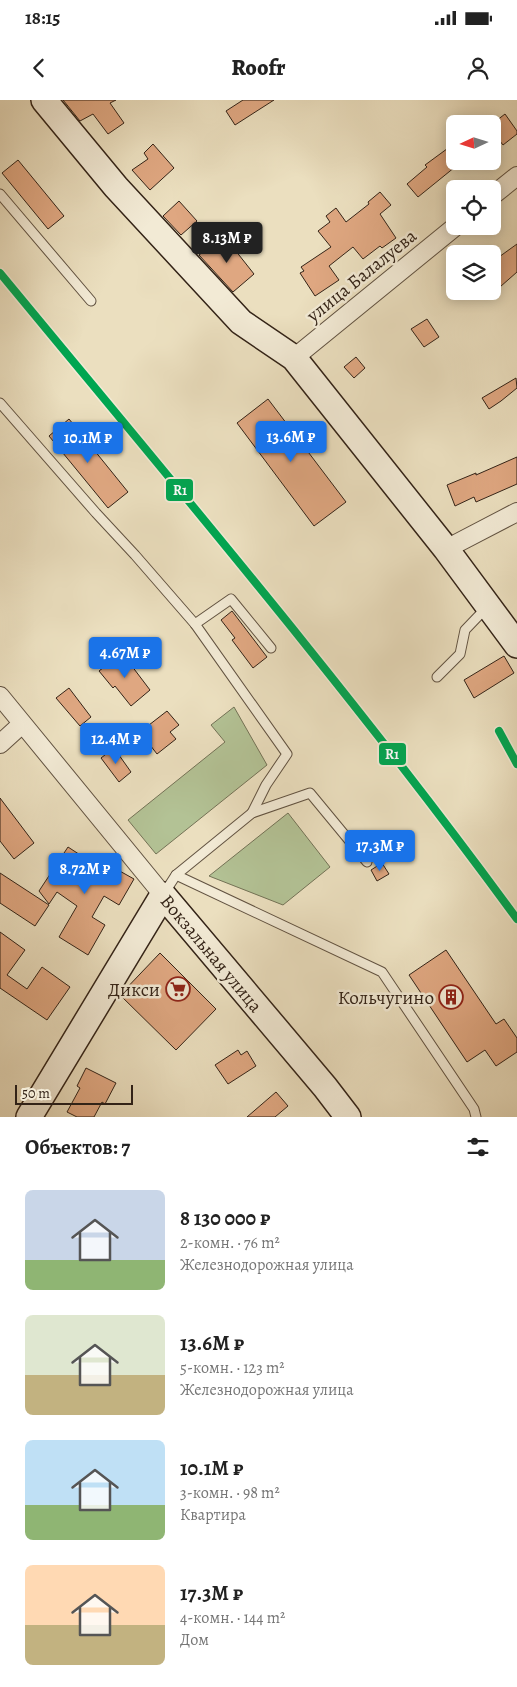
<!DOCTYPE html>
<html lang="ru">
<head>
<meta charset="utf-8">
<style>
	:root { --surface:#fff; --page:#f2f2f2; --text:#222; --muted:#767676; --accent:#1a73e8 }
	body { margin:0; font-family:Alegreya,serif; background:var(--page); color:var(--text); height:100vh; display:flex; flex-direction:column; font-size:19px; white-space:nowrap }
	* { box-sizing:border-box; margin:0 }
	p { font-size:16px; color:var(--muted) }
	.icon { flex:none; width:28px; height:28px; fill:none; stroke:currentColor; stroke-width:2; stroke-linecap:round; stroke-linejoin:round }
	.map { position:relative; height:1017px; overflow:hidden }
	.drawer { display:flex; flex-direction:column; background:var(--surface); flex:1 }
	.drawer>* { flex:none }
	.needle { width:32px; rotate:266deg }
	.controls { position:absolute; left:446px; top:15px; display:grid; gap:10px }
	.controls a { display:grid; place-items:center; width:55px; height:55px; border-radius:8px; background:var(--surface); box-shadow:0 2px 12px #0003; font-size:25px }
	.scale { position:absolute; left:15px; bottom:12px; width:118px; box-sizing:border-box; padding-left:5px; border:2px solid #332317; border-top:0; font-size:14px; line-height:18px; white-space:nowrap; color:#332317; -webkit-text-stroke:4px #f2ead5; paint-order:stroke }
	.price { position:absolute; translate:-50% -42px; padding:0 11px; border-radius:5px; background:var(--accent); color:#fff; font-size:16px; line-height:32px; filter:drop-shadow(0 1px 2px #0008) }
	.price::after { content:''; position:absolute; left:50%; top:30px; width:15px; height:11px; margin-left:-8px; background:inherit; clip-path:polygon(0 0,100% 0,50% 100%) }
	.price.active { background:#222; color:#fff }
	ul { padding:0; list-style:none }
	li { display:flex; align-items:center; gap:15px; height:125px; padding:0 25px }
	li span { display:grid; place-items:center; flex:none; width:140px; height:100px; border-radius:8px; color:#555 }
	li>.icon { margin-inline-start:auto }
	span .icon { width:60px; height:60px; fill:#fffc; stroke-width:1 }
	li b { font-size:21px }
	h2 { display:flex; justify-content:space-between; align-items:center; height:60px; padding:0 25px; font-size:21px }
	.status { display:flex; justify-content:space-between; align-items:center; height:35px; padding:0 25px; background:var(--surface); direction:ltr }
	.status svg { height:14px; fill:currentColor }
	header { display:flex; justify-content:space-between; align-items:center; height:65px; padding:0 25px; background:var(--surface); font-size:22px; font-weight:800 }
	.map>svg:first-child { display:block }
	.green { fill:#b3c295; stroke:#737256 }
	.building { fill:#dfa781; stroke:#332317 }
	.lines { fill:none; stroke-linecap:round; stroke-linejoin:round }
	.lane-casing { stroke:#615241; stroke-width:11 }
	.street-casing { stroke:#615241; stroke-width:20 }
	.secondary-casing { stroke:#332317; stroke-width:28 }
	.lane { stroke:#f2ead5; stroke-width:9 }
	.street { stroke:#f2ead5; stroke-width:18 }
	.secondary { stroke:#f2ead5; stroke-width:25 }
	.rail-1-casing { stroke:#f2ead5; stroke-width:11 }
	.rail-1 { stroke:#00a651; stroke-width:8 }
	.labels { text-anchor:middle; stroke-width:5; stroke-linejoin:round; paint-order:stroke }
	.street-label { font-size:19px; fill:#332317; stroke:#f2ead5 }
	.poi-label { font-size:19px; fill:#332317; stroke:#f2ead5; text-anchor:end }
	.line-badge { stroke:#f2ead5; stroke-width:2 }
	.badge-label { font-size:14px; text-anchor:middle; font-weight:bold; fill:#fff }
</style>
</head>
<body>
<div class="status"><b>18:15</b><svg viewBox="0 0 49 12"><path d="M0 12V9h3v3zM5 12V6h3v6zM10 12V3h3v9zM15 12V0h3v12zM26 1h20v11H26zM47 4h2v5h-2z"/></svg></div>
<header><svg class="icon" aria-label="back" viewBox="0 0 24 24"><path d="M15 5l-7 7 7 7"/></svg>Roofr<svg class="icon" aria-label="person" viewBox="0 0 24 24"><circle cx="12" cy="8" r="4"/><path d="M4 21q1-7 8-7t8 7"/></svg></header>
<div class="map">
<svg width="517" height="1017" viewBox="0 0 517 1017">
	<rect width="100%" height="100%" fill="#ebdfbf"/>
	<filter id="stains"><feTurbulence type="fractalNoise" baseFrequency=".004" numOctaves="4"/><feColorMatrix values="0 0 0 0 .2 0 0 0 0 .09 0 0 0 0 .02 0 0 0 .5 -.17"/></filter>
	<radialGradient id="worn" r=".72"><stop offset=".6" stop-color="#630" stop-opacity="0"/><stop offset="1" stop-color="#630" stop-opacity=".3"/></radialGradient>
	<g class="green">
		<path d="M234,607L267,665L156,754L128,720L225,642L211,625Z"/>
		<path d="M288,713L330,767L283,805L209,776Z"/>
	</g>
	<g class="building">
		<path d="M63,0H116L110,3L124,23L108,34L93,14L80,21Z"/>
		<path d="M243,0H274L235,25L226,11Z"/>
		<path d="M505,14L517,31V34L503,45L492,31V24Z"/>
		<path d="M455,43V67L418,97L407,84L427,67L425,65Z"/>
		<path d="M153,44L174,68L150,90L132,70L148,59L144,53Z"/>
		<path d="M18,60L64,116L48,129L2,73Z"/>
		<path d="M380,92L391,105L380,114L396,138L382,148L380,146L363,159L353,147L329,166L339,180L315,196L300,173L304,171L301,167L331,147L318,131L330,122L326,116L336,108L346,122L369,104L368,102Z"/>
		<path d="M179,101L197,121L181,135L163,116Z"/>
		<path d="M224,136L254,174L233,192L199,155Z"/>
		<path d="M517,144V172L492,194V162Z"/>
		<path d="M427,219L439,237L424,247L411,229Z"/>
		<path d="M356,257L365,268L354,278L344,267Z"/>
		<path d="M516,278L517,288L501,301L489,309L482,298Z"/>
		<path d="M268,299L346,402L314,426L237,323Z"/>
		<path d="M69,319L128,392L108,408L49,336Z"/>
		<path d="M517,357V384L476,402L474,397L455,406L447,385L476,373V375Z"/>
		<path d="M232,511L267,557L253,568L232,540L235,538L221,520Z"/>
		<path d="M122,553L150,590L131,606L115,586L113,588L99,571Z"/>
		<path d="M504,556L514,573L474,598L464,580Z"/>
		<path d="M69,588L91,617L80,626L56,598Z"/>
		<path d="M167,611L179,625L170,632L176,639L157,654L140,632Z"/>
		<path d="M114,648L131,672L119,682L101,658Z"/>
		<path d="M0,698L34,743L14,759L0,741Z"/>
		<path d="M68,747L97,766L100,760L134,779L119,805L104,796L92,817L105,825L88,855L59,837L77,806L57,792L49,804L39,791Z"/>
		<path d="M382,763L389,774L377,781L371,770Z"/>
		<path d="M0,773L49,805L35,826L0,803Z"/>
		<path d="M0,832L25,850L7,875L27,889L42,867L70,887L47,920L0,888Z"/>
		<path d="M446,850L496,924L504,919L517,938V952L496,966L485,950L467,962L409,875Z"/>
		<path d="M160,853L216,909L176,950L120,895Z"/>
		<path d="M238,950L241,955L247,951L256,966L228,984L215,965Z"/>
		<path d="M86,968L116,983L105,1004L102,1002L94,1017H77L67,1012L80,988L77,986Z"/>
		<path d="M276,992L288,1006L275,1017H247Z"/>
	</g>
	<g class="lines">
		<g class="lane-casing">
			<g id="lane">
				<path d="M0,94L91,201"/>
				<path d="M0,303L96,413L135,455L195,524L287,654L266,685L252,713"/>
				<path d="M195,524L231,499L271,548"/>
				<path d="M437,577L460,554L465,530L488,506"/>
				<path d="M176,775L382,872L474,1009L476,1017"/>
				<path d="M163,795L176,775L252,713L310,693L367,762"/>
			</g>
		</g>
		<g class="street-casing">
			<g id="street">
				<path d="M492,96L517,76"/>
				<path d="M294,258L456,126"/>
				<path d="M446,449L517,412"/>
				<path d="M0,596L163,795"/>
				<path d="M0,644L22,624"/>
			</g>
		</g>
		<g class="secondary-casing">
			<g id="secondary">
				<path d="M44,0L116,87L241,222L294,258L446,449L517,545"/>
				<path d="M29,1017L163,795L325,987L348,1017"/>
			</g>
		</g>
		<use href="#lane" class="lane"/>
		<use href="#street" class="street"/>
		<use href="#secondary" class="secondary"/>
		<g class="rail-1-casing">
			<g id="rail-1">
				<path d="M0,173C175,385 354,596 517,819"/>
				<path d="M499,631L517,664"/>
			</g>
		</g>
		<use href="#rail-1" class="rail-1"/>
	</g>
	<defs>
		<g id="supermarket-ring" transform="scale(1.25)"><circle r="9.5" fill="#f2ead5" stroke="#8f2418" stroke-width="1.5"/><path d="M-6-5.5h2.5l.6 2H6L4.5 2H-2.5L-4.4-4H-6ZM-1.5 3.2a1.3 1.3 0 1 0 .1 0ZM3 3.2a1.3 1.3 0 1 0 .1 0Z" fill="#8f2418"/></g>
		<g id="building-ring" transform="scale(1.25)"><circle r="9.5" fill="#f2ead5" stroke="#8f2418" stroke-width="1.5"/><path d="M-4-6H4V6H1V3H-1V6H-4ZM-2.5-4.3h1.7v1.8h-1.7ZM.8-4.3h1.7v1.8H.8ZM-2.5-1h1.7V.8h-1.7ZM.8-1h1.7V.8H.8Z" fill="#8f2418"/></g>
	</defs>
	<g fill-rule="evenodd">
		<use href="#supermarket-ring" x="178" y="889"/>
		<use href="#building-ring" x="451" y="897"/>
	</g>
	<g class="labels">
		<g class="street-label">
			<text transform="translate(361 175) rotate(-39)" y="7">улица Балалуева</text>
			<text transform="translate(212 853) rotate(50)" y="7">Вокзальная улица</text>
		</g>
		<g class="poi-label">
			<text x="160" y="896">Дикси</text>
			<text x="434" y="904">Кольчугино</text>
		</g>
	</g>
	<g class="line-badge">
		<rect x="165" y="378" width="29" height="24" rx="5" fill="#00a651"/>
		<rect x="378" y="642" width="29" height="24" rx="5" fill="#00a651"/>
	</g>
	<g class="badge-label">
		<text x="180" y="395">R1</text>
		<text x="392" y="659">R1</text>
	</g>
	<rect width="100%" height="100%" filter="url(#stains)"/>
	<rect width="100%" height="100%" fill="url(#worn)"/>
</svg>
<div class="controls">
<a><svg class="needle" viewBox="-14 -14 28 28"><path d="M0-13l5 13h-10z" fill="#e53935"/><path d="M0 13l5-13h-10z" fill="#767676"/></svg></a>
<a><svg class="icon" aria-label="locate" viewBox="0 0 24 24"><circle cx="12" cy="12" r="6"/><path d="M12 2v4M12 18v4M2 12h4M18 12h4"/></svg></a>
<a><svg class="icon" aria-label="layers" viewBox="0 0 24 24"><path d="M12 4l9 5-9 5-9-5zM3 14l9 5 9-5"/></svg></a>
</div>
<div class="scale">50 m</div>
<b class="price active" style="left:227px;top:164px">8.13M ₽</b>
<b class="price" style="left:291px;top:363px">13.6M ₽</b>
<b class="price" style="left:88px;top:364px">10.1M ₽</b>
<b class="price" style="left:125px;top:579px">4.67M ₽</b>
<b class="price" style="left:116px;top:665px">12.4M ₽</b>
<b class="price" style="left:380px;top:772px">17.3M ₽</b>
<b class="price" style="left:85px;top:795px">8.72M ₽</b>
</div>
<section class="drawer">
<h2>Объектов: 7<svg class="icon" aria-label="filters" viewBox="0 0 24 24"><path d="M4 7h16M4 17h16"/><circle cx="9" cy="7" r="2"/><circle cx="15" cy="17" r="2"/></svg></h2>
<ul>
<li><span style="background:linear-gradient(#c9d6e8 70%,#8fb573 0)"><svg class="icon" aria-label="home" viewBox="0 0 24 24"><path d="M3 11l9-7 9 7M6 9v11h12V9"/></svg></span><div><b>8 130 000 ₽</b><p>2-комн. · 76 m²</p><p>Железнодорожная улица</p></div></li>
<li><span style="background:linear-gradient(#dfe7d0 60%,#c2b280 0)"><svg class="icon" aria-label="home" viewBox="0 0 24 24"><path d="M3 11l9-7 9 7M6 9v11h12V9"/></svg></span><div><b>13.6M ₽</b><p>5-комн. · 123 m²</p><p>Железнодорожная улица</p></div></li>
<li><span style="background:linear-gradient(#bfe0f5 65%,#8fb573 0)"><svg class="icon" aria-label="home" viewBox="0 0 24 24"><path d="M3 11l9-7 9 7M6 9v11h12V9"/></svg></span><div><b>10.1M ₽</b><p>3-комн. · 98 m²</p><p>Квартира</p></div></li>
<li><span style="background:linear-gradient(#ffd9b3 60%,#c2b280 0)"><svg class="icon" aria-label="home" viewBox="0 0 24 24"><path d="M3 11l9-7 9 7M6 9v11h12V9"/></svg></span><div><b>17.3M ₽</b><p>4-комн. · 144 m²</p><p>Дом</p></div></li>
</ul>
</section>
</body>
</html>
